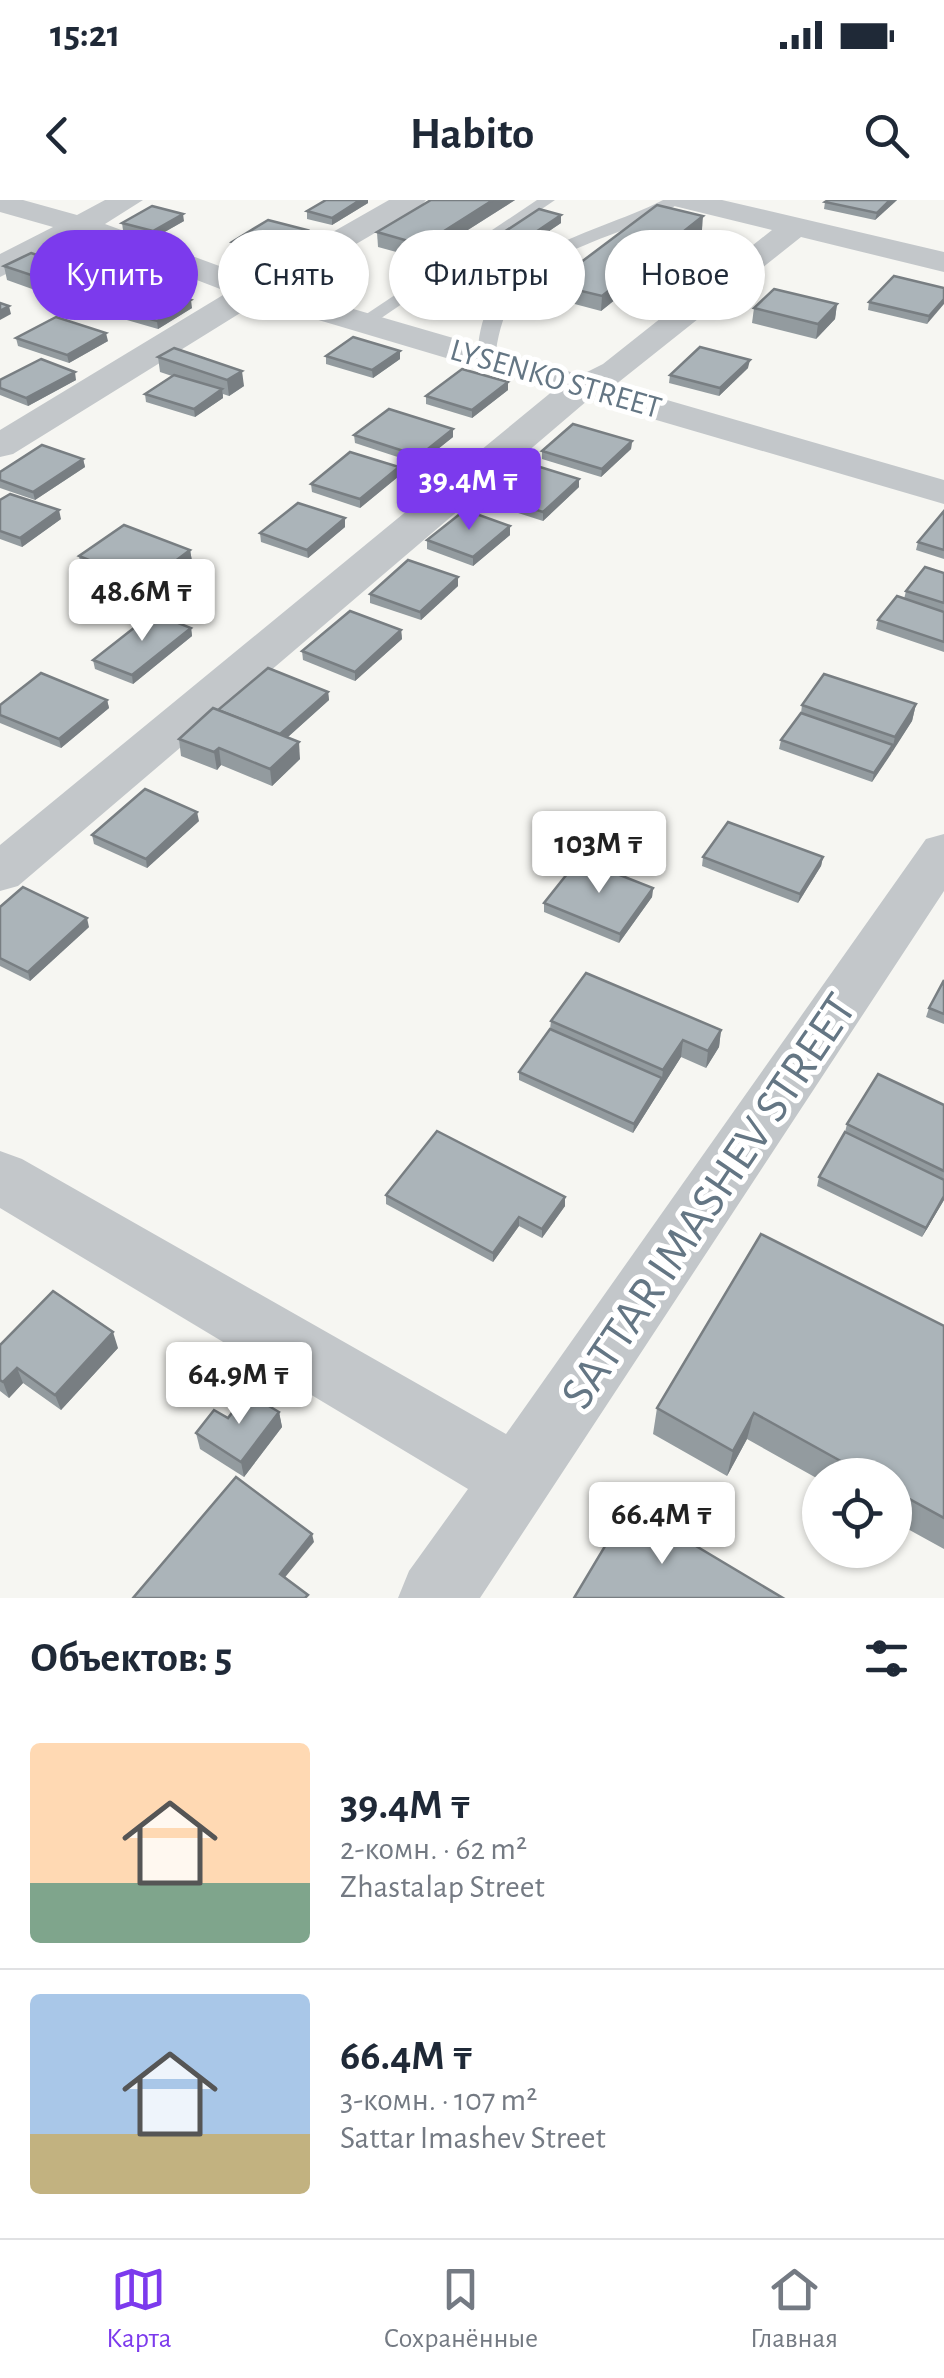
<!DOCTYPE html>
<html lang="ru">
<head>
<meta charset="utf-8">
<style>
	:root { --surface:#fff; --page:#f2f2f3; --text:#1f2937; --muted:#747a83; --line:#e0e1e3; --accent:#7c3aed }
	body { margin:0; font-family:"Alegreya Sans",sans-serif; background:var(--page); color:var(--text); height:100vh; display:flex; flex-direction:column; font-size:38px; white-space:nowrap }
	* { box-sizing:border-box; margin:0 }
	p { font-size:32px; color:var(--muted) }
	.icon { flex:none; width:55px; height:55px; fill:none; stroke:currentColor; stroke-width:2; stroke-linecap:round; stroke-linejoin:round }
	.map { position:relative; height:1398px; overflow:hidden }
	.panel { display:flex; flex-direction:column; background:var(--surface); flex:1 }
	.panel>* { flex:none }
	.hud { position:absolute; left:30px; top:30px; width:885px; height:90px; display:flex; gap:20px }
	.tools { position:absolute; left:802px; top:1258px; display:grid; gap:20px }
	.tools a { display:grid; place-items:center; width:110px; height:110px; border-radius:50%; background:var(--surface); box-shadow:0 2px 8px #0004; font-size:50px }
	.price { position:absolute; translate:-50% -85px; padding:0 22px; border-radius:10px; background:#fff; color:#222; font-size:32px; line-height:65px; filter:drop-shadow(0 2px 5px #0008) }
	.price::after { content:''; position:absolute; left:50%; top:60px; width:30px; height:22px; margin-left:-15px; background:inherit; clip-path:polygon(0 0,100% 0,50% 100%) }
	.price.active { background:var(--accent); color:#fff }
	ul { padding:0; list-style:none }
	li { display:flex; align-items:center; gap:30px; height:250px; padding:0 30px }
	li+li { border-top:2px solid var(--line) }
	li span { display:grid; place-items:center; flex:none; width:280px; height:200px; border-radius:10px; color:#555 }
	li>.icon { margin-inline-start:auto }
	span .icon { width:120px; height:120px; fill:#fffc; stroke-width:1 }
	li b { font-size:42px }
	h2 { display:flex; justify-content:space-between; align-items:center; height:120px; padding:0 30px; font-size:42px }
	.chip { padding:0 35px; border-radius:45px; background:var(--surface); box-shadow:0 2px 8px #0004; font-size:35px; line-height:90px }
	.chip.active { background:var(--accent); color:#fff }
	.status { display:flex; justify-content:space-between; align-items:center; height:70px; padding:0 50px; background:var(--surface); direction:ltr }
	.status svg { height:28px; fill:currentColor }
	header { display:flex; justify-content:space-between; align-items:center; height:130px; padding:0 30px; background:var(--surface); font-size:45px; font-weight:600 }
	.tabs { display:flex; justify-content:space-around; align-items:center; height:140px; border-top:2px solid var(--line); background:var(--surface); font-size:28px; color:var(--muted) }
	.tabs a { display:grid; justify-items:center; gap:5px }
	.tabs .active { color:var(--accent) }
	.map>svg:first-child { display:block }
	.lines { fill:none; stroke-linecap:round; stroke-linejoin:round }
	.service { fill:#c3c7ca; fill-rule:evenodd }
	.minor { fill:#c3c7ca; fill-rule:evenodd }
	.wall { fill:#939b9f }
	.shaded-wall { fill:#787e82 }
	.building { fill:#abb4b9; stroke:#787e82; stroke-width:2.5 }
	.labels { text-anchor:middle; stroke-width:10; stroke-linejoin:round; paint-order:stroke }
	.far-street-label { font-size:32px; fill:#647684; stroke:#fff }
	.near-street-label { font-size:48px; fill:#647684; stroke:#fff }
</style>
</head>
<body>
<div class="status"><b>15:21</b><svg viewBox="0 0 49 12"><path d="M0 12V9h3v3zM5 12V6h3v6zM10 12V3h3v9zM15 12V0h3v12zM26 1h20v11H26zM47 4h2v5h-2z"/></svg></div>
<header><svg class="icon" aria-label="back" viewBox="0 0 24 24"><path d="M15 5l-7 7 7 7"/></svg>Habito<svg class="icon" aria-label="search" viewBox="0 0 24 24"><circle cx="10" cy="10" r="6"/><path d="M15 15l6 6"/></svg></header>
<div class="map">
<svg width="944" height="1398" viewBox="0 0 944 1398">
	<rect width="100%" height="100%" fill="#f6f6f2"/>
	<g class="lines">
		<g class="service">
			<path d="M537,0H555L368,127H356L353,123Z"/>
			<path d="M663,0H683C668,13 646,20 628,28C554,57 505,71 495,158L486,163L480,162C476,151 479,136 482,124C503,46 602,32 663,0Z"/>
		</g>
		<g class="minor">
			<path d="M0,0H23L77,15L105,0H143L105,24L252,78L389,0H426L421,6L281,88L581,175L603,164L772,30L674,6L669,0H722L944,52V72L801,37L615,185L944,280V304L588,200L18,686L0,691V645L554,190L258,102L13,254L0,257V230L228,92L82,36L0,77V54L53,27L0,12Z"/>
			<path d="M944,634V691L480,1398H398L409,1371L468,1289L0,1008V951L22,959L506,1234L926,639Z"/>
		</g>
	</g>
	<g class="wall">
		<path d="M326,0H368V3L332,25L307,19V11Z"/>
		<path d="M431,0H515L422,59L378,47L377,32Z"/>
		<path d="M897,0L875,20L824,9L825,2Z"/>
		<path d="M561,15V23L466,87L456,84L445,91L432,87L431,80Z"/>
		<path d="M184,21L154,38L123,30L122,23Z"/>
		<path d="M307,30L308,38L272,60L232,50V42Z"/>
		<path d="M702,30L601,111L552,98V84Z"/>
		<path d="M4,66H70L73,80L46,94L7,80Z"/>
		<path d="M944,88L927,124L868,110L869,102Z"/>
		<path d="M837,104L835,119L816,139L752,123L754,108Z"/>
		<path d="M112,108H192L158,129L113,116Z"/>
		<path d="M16,138L108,141L69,163L18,146Z"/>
		<path d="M326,156L400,159L373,178L326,164Z"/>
		<path d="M158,157L244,186L229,196L223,194V198L195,217L146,202L145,194L172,176L160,172Z"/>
		<path d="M748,168L719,196L669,183L670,175Z"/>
		<path d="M0,180H76L28,206L0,195Z"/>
		<path d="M508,190L472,218L426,204V196Z"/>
		<path d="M453,229V237L419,264L355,243L354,235Z"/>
		<path d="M632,241L631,249L601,277L542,259V251Z"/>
		<path d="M83,259L85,267L35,300L0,288V272Z"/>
		<path d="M399,267V276L360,308L312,292L311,284Z"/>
		<path d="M579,287L543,321L490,304V295Z"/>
		<path d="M0,300L61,319L22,347L0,339Z"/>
		<path d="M944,311V359L916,350L918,342Z"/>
		<path d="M345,318V327L308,358L261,342L260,333Z"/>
		<path d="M510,326V335L473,366L427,349V340Z"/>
		<path d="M190,350L193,367L148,399L82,372L79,356Z"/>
		<path d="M944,373V452L876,429L878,420L904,399L906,391Z"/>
		<path d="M458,386L421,420L370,403V394Z"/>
		<path d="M191,428L192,436L133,484L95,469L93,460Z"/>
		<path d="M401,430L402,439L355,481L303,460L302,451Z"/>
		<path d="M328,492L329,500L288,537L300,559L272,586L221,565L217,570L181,556L179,539L218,510Z"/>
		<path d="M107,500L109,508L61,548L0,523V505Z"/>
		<path d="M916,504L912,521L872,582L779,549L781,540L801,513L802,505Z"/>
		<path d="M199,621L147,668L94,644L92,635Z"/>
		<path d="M703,657H823L821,666L798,703L702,666Z"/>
		<path d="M653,688L652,697L619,743L544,712V703Z"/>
		<path d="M0,707L89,727L30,781L0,766Z"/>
		<path d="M944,780V824L926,817L929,808Z"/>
		<path d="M551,821L721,830L719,847L706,868L681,857L633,933L519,880V872L550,829Z"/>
		<path d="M944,905V1000L922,1037L817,986L819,977L845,932L847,924Z"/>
		<path d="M386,995L565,1006L542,1038L519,1026L493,1062L386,1004Z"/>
		<path d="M944,1126V1349L895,1322V1275H820V1280L747,1239L727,1276L653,1234L657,1208Z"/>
		<path d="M0,1145L118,1148L61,1210L23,1183L9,1198L0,1191Z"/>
		<path d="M279,1212L282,1227L244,1277L200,1249L196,1233L228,1218Z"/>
	</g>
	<g class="shaded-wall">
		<path d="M360,0H368V3L332,25V18Z"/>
		<path d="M493,0H515L422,59V45Z"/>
		<path d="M890,0H897L875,20L877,13Z"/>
		<path d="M183,14L184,21L154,38L153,31Z"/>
		<path d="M561,15V23L466,87V79Z"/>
		<path d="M703,16L702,30L601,111L602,96Z"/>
		<path d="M307,30L308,38L272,60L271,53Z"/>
		<path d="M70,66L73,80L46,94L43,79Z"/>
		<path d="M456,77V84L445,91V84Z"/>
		<path d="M944,99V104L927,124L929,116Z"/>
		<path d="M191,100L192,108L158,129L157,121Z"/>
		<path d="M837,104L835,119L816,139L818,124Z"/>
		<path d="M9,106L11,114L0,120V111Z"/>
		<path d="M106,133L108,141L69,163L67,155Z"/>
		<path d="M400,151V159L373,178L372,170Z"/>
		<path d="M750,160L748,168L719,196L720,188Z"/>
		<path d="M242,171L244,186L229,196L227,180Z"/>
		<path d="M75,172L76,180L28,206L26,198Z"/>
		<path d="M508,182V190L472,218V210Z"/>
		<path d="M222,189L223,198L195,217L194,209Z"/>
		<path d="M453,229V237L419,264V256Z"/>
		<path d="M632,241L631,249L601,277L602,269Z"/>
		<path d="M83,259L85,267L35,300L33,292Z"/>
		<path d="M399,267V276L360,308V299Z"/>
		<path d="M579,279V287L543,321V312Z"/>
		<path d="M59,310L61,319L22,347L20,338Z"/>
		<path d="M345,318V327L308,358L307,350Z"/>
		<path d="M510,326V335L473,366V357Z"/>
		<path d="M190,350L193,367L148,399L146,383Z"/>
		<path d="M458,377V386L421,420L420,412Z"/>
		<path d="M191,428L192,436L133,484L132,475Z"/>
		<path d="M401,430L402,439L355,481V472Z"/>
		<path d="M328,492L329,500L280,544L279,536Z"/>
		<path d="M107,500L109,508L61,548L59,539Z"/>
		<path d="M916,504L912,521L891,554L895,537Z"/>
		<path d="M299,542L300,559L272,586L270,569Z"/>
		<path d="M893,545L891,554L872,582L874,573Z"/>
		<path d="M219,548L221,565L217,570L214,552Z"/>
		<path d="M197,612L199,621L147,668L146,659Z"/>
		<path d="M823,657L821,666L798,703L800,694Z"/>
		<path d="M653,688L652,697L619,743L620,734Z"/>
		<path d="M87,718L89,727L30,781L28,772Z"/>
		<path d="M721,830L719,847L706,868L708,851Z"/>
		<path d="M683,840L681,857L633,933L634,924L662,878L663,870Z"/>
		<path d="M944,996V1000L922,1037L926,1028Z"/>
		<path d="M565,997V1006L542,1038V1029Z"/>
		<path d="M519,1017V1026L493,1062V1053Z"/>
		<path d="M113,1132L118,1148L61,1210L55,1195Z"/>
		<path d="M17,1168L23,1183L9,1198L3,1182Z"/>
		<path d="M279,1212L282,1227L244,1277L241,1262Z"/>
		<path d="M754,1213L747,1239L727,1276L733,1251Z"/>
		<path d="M312,1334L314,1342L282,1381L280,1374Z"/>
	</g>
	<g class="building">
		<path d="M326,0H360L332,18L307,11Z"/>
		<path d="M431,0H493L422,45L377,32Z"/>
		<path d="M828,0H890L877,13L825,2Z"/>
		<path d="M657,5L703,16L602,96L552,84Z"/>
		<path d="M152,6L183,14L153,31L122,23Z"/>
		<path d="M539,9L561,15L466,79L456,77L445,84L431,80Z"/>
		<path d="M268,20L307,30L271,53L232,42Z"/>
		<path d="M31,53L70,66L43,79L4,66Z"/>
		<path d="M894,76L944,88V99L929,116L869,102Z"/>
		<path d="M147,87L191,100L157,121L112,108Z"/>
		<path d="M774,89L837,104L818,124L754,108Z"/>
		<path d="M0,103L9,106L0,111Z"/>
		<path d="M56,117L106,133L67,155L16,138Z"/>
		<path d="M353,137L400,151L372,170L326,156Z"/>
		<path d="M700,147L750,160L720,188L670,175Z"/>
		<path d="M174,148L242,171L227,180L158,157Z"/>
		<path d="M41,159L75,172L26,198L0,188V180Z"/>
		<path d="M462,169L508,182L472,210L426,196Z"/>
		<path d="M174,175L222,189L194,209L145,194Z"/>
		<path d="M389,209L453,229L419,256L354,235Z"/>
		<path d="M573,224L632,241L602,269L542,251Z"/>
		<path d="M42,245L83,259L33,292L0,280V272Z"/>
		<path d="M350,252L399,267L360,299L311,284Z"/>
		<path d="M527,263L579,279L543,312L490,295Z"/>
		<path d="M10,294L59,310L20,338L0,331V300Z"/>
		<path d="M298,303L345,318L307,350L260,333Z"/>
		<path d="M465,310L510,326L473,357L427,340Z"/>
		<path d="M944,311V350L918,342Z"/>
		<path d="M124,325L190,350L146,383L79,356Z"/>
		<path d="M408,360L458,377L420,412L370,394Z"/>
		<path d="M925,367L944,373V403L906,391Z"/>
		<path d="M897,396L944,412V442L878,420Z"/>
		<path d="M350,411L401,430L355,472L302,451Z"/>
		<path d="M153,413L191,428L132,475L93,460Z"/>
		<path d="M268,468L328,492L280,534L218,510Z"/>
		<path d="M41,473L107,500L59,539L0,515V505Z"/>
		<path d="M824,474L916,504L895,537L802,505Z"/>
		<path d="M213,508L299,542L270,569L219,548L214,552L179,539Z"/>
		<path d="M801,513L893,545L874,573L781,540Z"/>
		<path d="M145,589L197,612L146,659L92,635Z"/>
		<path d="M728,622L823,657L800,694L703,657Z"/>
		<path d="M579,659L653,688L620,734L544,703Z"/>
		<path d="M23,687L87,718L28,772L0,758V707Z"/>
		<path d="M586,773L721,830L708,851L683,840L663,870L551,821Z"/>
		<path d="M944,780V814L929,808Z"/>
		<path d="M550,829L662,878L634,924L519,872Z"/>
		<path d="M878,874L944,905V971L847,924Z"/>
		<path d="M437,931L565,997L542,1029L519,1017L493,1053L386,995Z"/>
		<path d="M845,932L944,980V996L926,1028L819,977Z"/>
		<path d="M761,1034L944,1126V1318L895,1291V1275H866L754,1213L733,1251L657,1208Z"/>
		<path d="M53,1091L113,1132L55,1195L17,1168L3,1182L0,1180V1145Z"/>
		<path d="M247,1193L279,1212L241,1262L196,1233L214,1210L228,1218Z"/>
		<path d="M236,1277L312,1334L280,1374L308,1395L305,1398H133Z"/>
		<path d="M629,1306L783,1398H574Z"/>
	</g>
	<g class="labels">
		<g class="far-street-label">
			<text transform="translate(556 178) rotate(16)" y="11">LYSENKO STREET</text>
		</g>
		<g class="near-street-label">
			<text transform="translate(707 1000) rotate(-56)" y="17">SATTAR IMASHEV STREET</text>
		</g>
	</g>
</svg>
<div class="tools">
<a><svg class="icon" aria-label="locate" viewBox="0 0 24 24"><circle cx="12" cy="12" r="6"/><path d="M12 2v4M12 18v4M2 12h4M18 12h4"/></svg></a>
</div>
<b class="price active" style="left:469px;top:333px">39.4M ₸</b>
<b class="price" style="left:142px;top:444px">48.6M ₸</b>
<b class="price" style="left:599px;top:696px">103M ₸</b>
<b class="price" style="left:239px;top:1227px">64.9M ₸</b>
<b class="price" style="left:662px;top:1367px">66.4M ₸</b>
<div class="hud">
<a class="chip active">Купить</a>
<a class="chip">Снять</a>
<a class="chip">Фильтры</a>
<a class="chip">Новое</a>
</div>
</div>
<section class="panel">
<h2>Объектов: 5<svg class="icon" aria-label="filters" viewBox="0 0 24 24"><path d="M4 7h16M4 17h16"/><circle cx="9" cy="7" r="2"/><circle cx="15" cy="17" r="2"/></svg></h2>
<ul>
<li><span style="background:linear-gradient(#ffd9b3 70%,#7fa58c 0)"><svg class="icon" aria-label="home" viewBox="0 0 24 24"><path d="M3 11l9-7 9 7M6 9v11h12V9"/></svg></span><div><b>39.4M ₸</b><p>2-комн. · 62 m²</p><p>Zhastalap Street</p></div></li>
<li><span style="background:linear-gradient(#a9c7e8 70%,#c2b280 0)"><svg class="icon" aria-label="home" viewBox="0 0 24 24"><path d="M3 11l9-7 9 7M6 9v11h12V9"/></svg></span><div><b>66.4M ₸</b><p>3-комн. · 107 m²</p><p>Sattar Imashev Street</p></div></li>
</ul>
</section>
<nav class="tabs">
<a class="active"><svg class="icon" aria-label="map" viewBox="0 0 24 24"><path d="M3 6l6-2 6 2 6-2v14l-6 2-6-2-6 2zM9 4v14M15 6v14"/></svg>Карта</a>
<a><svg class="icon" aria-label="saved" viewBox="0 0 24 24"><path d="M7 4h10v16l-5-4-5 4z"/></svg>Сохранённые</a>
<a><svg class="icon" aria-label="home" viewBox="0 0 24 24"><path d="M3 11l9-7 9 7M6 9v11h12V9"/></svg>Главная</a>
</nav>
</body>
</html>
